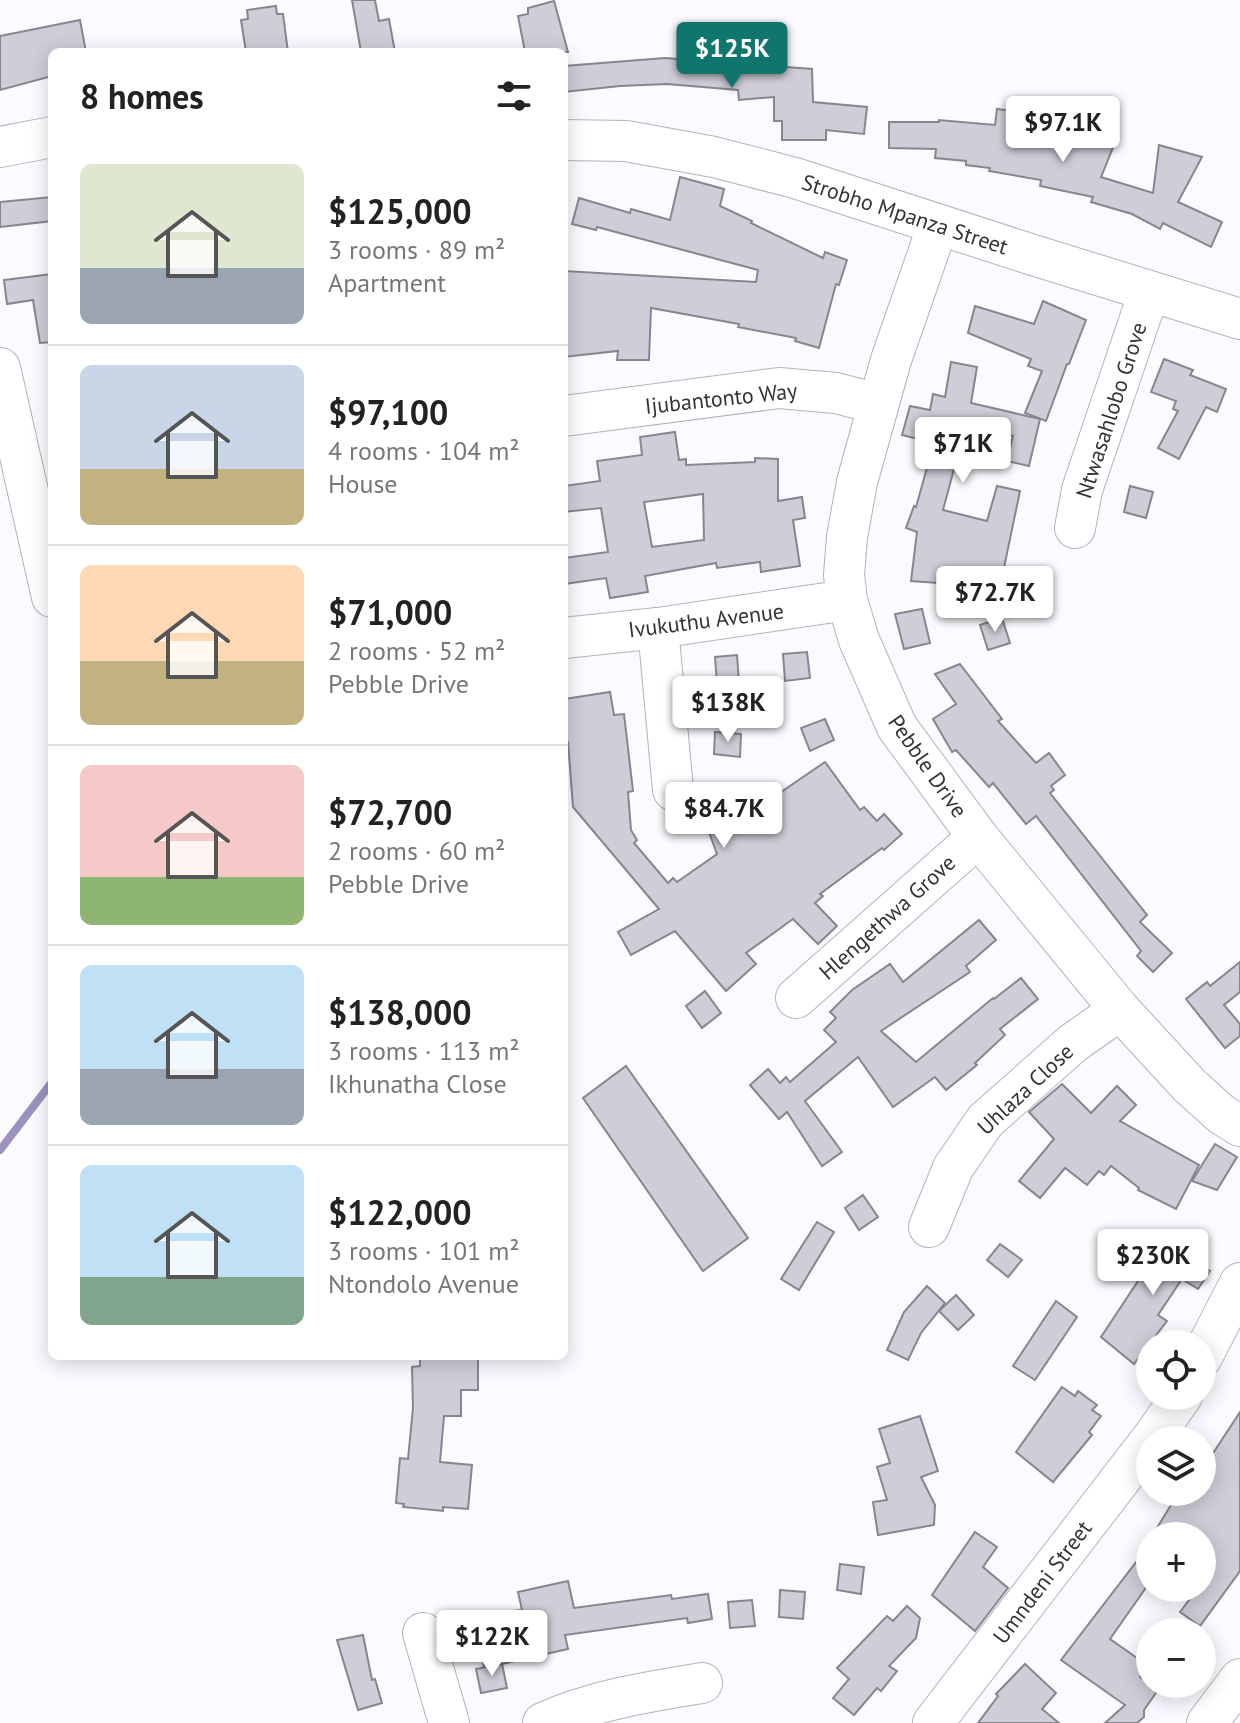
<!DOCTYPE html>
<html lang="en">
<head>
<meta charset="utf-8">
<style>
	:root { --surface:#fff; --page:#f6f6f6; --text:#222; --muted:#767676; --line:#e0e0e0; --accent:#0f766e }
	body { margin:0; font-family:"PT Sans",sans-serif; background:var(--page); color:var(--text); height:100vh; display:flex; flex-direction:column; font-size:30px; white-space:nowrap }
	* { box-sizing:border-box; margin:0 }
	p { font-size:26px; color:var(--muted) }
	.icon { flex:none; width:44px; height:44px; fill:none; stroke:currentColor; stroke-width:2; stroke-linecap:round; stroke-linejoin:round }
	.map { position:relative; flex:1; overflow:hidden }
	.sheet { position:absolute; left:48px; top:48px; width:520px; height:1312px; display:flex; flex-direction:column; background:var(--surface); border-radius:12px; box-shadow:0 4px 20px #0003 }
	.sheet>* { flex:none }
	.fabs { position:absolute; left:1136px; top:1330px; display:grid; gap:16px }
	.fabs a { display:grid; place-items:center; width:80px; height:80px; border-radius:50%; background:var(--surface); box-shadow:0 4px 20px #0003; font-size:40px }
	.price { position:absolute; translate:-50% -68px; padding:0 18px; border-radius:8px; background:#fff; color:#222; font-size:26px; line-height:52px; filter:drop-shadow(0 2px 4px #0008) }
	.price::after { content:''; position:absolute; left:50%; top:48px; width:24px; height:18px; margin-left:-12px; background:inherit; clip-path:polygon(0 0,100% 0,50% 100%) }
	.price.current { background:var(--accent); color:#fff }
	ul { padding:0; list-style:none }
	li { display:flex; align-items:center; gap:24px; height:200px; padding:0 32px }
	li+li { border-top:2px solid var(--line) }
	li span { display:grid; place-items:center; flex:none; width:224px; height:160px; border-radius:12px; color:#555 }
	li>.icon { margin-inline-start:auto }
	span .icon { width:96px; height:96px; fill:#fffc; stroke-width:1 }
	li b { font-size:34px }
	h2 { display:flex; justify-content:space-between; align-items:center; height:96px; padding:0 32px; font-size:34px }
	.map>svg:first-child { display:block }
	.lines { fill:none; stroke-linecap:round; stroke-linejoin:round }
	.stream { stroke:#9d92bd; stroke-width:8 }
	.building { fill:#d0cdd8; stroke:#87858f; stroke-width:2; fill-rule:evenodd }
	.minor-casing { stroke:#b5b2bd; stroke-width:42 }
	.minor { stroke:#fff; stroke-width:40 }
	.labels { text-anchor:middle; stroke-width:8; stroke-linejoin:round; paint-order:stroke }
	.street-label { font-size:22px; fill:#333237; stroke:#fff }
</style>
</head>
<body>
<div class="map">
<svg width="1240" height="1723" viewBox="0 0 1240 1723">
	<rect width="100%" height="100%" fill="#fbfafe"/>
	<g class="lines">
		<path class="stream" d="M0,1150L52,1082"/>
	</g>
	<g class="building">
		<path d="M352,0H375L379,21L389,19L395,52H361Z"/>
		<path d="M554,1L568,52H525L518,16L528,14V8Z"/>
		<path d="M276,6L277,14H283L288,52H246L241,20L248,19L247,10Z"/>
		<path d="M80,20L86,52H52V76L0,90V36Z"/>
		<path d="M665,58L812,69L813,102L867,107L864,134L826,130V140H782V121H774V97L739,100L738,90L667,84L620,86L564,92V66Z"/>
		<path d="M1020,106L1062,115L1060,129L1116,140L1101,177L1153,193L1159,145L1202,157L1178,202L1222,222L1211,247L1163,223L1160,229L1132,214L1091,202L1093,197L1040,186L1041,180L989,171L990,168L966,165V161L935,158L936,149L889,148V122H939V120L995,125L997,109L1019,112Z"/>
		<path d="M680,177L724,189L720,206L752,221L751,223L823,258L825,252L847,260L839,285L836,284L819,348L795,341L796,338L738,327L739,324L651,308L649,360H617L618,351L564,357V271L756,282L758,270L597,227L596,230L572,224L579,198L630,213L631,209L670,220Z"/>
		<path d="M52,197V221L0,227V202Z"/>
		<path d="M52,274V342L40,343L33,300L7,304L4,280Z"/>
		<path d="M1043,301L1086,320L1069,364H1067L1046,421L1025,413L1042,371L1028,366L1031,359L968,333L975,306L1034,324Z"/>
		<path d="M1164,359L1193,370L1190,375L1226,389L1217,412L1206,407L1179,459L1158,448L1178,411L1173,409L1176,401L1151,392Z"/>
		<path d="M951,362L977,367L971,403L1040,419L1029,466L1007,461L1013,436L970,425L965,444L961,443L943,510L987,521L997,486L1020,491L1001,582L952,571V578H939L938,583L911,581L917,532L906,528L914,506L916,507L934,443L902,435L910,406L930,410L933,394L945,397Z"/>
		<path d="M675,432L679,460L686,459V465L755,462V458L778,459V501L802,497L805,518L793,520L800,566L761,572L760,562L717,568L716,563L645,576L648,592L610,598L606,578L564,584V558L608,552L601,508L564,512V486L600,481L597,461L642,455L640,437ZM703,494L704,540L652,547L644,502Z"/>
		<path d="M1130,486L1153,492L1146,518L1124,512Z"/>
		<path d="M922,609L930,643L904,649L895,614Z"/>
		<path d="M1002,618L1010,643L988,650L980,625Z"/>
		<path d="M807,652L810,678L785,681L783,654Z"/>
		<path d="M737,655L739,682L717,683L715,657Z"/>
		<path d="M960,664L1002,719L998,721L1036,763L1049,753L1065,775L1051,786L1054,790L1050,793L1147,915L1140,922L1172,953L1153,972L1137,956L1141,951L1036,816L1026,824L993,783L989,787L956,750L952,752L933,719L956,704L935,674Z"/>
		<path d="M610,692L614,715L624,714L633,791L628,792L631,830L637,840L634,843L668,883L673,878L677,882L717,854L698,802L726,792L733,812L760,795L765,803L825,762L860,810L864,807L877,821L884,814L902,834L884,850L882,848L820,894L823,896L815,903L837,926L818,944L793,919L746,953L756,964L726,991L675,931L631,955L618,932L659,909L573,807L568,742L564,743V699Z"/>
		<path d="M825,719L834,740L810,751L801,728Z"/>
		<path d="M715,732L741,734L740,757L714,754Z"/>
		<path d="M979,920L996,940L966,966L970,972L881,1031L916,1062L993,998L994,999L1021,978L1038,999L1000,1029L1005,1035L975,1063L977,1065L946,1090L935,1077L893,1107L858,1057L805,1101L842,1152L822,1166L787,1112L779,1119L750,1085L768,1069L780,1083L786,1077L790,1082L836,1042L824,1030L836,1018L830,1012L852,990L890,964L903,982Z"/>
		<path d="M1240,962V992L1224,1005L1240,1024V1036L1225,1048L1186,999L1207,982L1210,986Z"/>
		<path d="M705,991L721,1013L702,1028L686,1006Z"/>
		<path d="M626,1066L748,1238L703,1271L583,1098Z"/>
		<path d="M1062,1084L1091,1113L1117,1086L1136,1105L1120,1121L1199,1165L1176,1209L1138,1190L1139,1188L1111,1166L1104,1175L1099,1171L1087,1185L1065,1168L1040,1198L1019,1181L1054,1139L1029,1112Z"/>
		<path d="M1215,1144L1237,1157L1217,1190L1192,1181Z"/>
		<path d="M863,1195L878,1217L859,1230L845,1208Z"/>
		<path d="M817,1222L834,1232L799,1290L781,1279Z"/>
		<path d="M1171,1231L1195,1246L1188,1256L1210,1271L1198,1289L1182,1279L1158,1315L1167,1321L1134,1364L1101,1337Z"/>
		<path d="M1000,1244L1022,1260L1008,1277L987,1260Z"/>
		<path d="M927,1286L945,1303L921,1333L908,1360L887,1350L904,1312Z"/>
		<path d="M956,1295L974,1315L958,1330L939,1311Z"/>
		<path d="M1056,1301L1077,1317L1035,1380L1013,1366Z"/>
		<path d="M420,1356H478V1390H461V1416H444L440,1462L472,1465L468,1509L443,1507V1511L403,1507L404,1504L396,1503L400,1458L408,1459L413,1408L412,1367L420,1366Z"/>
		<path d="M1062,1387L1075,1396L1078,1391L1097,1405L1092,1410L1101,1416L1089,1432L1092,1435L1053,1482L1016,1452Z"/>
		<path d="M1240,1412V1571L1200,1626L1180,1612L1198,1588H1202V1536H1152L1179,1492H1202V1470Z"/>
		<path d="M920,1416L938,1471L921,1477L935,1505L934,1525L878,1535L873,1502L887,1500L877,1467L890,1463L879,1429Z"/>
		<path d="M975,1532L997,1547L983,1567L1008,1588L975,1631L932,1595Z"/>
		<path d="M1150,1544V1582L1110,1639L1147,1665L1140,1677L1158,1690L1144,1710V1717L1137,1723H1105L1125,1705L1061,1660Z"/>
		<path d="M840,1564L864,1567L861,1594L837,1590Z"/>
		<path d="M568,1581L574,1608L671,1595L672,1599L708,1594L712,1619L688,1623L687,1618L565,1635L568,1649L484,1668L478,1620L503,1618V1612L522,1610L518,1592Z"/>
		<path d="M780,1590L805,1592L803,1619L779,1617Z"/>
		<path d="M752,1600L755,1626L730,1628L728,1602Z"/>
		<path d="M907,1606L920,1618L916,1638L889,1666L897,1671L881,1691L877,1688L854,1715L833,1698L849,1679L837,1668L887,1616L893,1621Z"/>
		<path d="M363,1635L372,1680L375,1679L382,1703L358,1710L337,1640Z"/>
		<path d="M502,1664L507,1688L481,1693L476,1669Z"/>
		<path d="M1025,1664L1056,1693L1042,1709L1059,1723H978L998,1696L996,1694Z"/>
	</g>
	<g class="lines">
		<g class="minor-casing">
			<g id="minor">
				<path d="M564,140L626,141L714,157L795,178L1033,255L1240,319"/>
				<path d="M0,147L52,137"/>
				<path d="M938,225L891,360L857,482L847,537L844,575L847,600L859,640L897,727L978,837L1120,1010L1189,1085L1221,1114L1240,1126"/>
				<path d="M0,368L52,597"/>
				<path d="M564,416L779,388L836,393L878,404"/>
				<path d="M1075,528L1082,490L1149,292"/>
				<path d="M658,628L673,790"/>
				<path d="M564,638L658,628L847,600"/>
				<path d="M796,998L978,837"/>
				<path d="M929,1227L953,1168L985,1121L1073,1043L1120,1010"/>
				<path d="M1202,1357L1240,1283"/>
				<path d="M1151,1440L1182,1396"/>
				<path d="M423,1633L449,1723"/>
				<path d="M543,1723C594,1700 647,1692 702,1683"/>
				<path d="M933,1723L1150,1441"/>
				<path d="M1207,1723L1240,1679"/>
			</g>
		</g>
		<use href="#minor" class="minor"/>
	</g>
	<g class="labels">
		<g class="street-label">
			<text transform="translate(905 214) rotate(18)" y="8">Strobho Mpanza Street</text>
			<text transform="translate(721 398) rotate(-6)" y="8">Ijubantonto Way</text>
			<text transform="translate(1111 410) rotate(-72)" y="8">Ntwasahlobo Grove</text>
			<text transform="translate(706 620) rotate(-7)" y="8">Ivukuthu Avenue</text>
			<text transform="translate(928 766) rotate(55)" y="8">Pebble Drive</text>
			<text transform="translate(887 917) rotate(-42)" y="8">Hlengethwa Grove</text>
			<text transform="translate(1025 1089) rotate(-43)" y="8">Uhlaza Close</text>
			<text transform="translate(1042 1582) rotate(-53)" y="8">Umndeni Street</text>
		</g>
	</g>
</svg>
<div class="fabs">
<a><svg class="icon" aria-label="locate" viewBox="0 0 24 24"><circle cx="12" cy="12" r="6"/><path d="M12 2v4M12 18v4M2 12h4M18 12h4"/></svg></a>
<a><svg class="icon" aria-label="layers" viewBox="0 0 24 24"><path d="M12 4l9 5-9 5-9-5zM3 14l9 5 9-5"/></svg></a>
<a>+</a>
<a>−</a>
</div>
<b class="price current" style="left:732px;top:90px">$125K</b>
<b class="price" style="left:1063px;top:164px">$97.1K</b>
<b class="price" style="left:963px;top:485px">$71K</b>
<b class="price" style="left:995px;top:634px">$72.7K</b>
<b class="price" style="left:728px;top:744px">$138K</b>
<b class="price" style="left:724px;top:850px">$84.7K</b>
<b class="price" style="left:1153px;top:1297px">$230K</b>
<b class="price" style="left:492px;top:1678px">$122K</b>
<section class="sheet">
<h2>8 homes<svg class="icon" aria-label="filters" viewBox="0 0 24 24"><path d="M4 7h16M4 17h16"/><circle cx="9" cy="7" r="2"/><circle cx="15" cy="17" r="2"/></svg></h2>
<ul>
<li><span style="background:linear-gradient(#dfe7d0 65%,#9aa5b1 0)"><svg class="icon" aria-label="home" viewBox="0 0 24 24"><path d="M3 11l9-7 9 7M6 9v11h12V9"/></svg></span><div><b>$125,000</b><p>3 rooms · 89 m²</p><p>Apartment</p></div></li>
<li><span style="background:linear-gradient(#c9d6e8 65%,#c2b280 0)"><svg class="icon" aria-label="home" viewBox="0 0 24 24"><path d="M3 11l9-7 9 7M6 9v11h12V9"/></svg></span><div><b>$97,100</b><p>4 rooms · 104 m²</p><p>House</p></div></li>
<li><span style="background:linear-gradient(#ffd9b3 60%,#c2b280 0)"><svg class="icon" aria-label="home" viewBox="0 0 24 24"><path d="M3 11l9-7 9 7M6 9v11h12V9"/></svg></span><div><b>$71,000</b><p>2 rooms · 52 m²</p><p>Pebble Drive</p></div></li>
<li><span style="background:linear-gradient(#f6c9c9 70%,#8fb573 0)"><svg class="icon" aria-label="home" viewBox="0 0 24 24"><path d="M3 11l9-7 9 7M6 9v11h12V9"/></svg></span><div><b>$72,700</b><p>2 rooms · 60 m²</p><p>Pebble Drive</p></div></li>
<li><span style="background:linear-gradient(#bfe0f5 65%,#9aa5b1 0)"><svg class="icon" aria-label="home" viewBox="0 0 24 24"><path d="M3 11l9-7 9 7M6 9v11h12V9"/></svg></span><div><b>$138,000</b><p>3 rooms · 113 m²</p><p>Ikhunatha Close</p></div></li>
<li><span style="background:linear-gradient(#bfe0f5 70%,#7fa58c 0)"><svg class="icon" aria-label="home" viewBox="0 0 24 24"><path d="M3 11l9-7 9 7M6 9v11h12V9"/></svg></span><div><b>$122,000</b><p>3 rooms · 101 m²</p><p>Ntondolo Avenue</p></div></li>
</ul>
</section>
</div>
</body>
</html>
